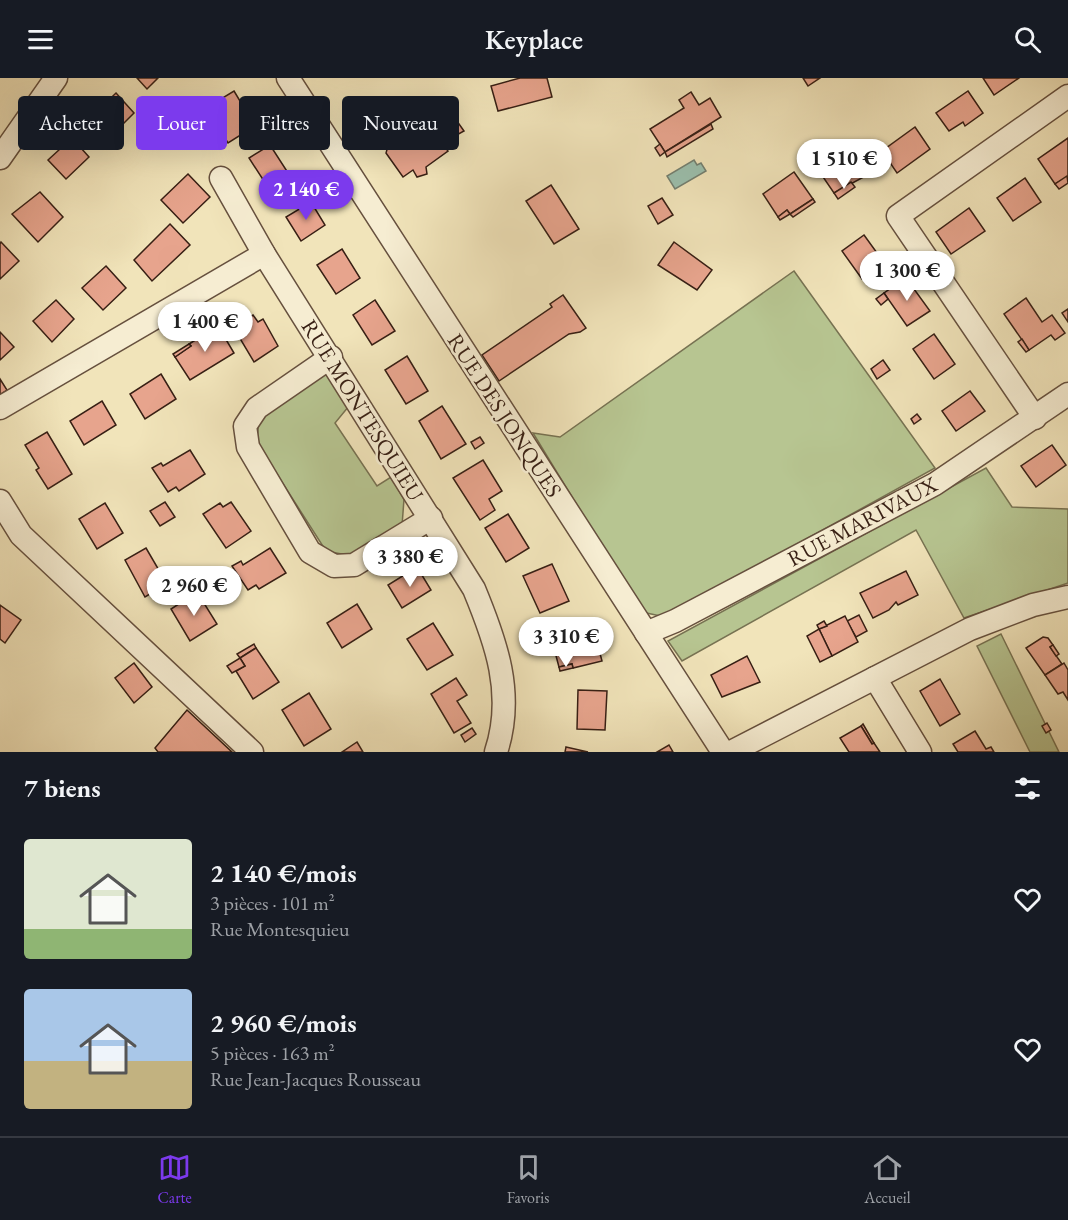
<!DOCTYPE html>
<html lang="fr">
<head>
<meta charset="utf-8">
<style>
	:root { --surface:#171b24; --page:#242831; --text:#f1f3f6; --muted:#9ea1a6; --line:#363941; --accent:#7c3aed }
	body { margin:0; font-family:"EB Garamond",serif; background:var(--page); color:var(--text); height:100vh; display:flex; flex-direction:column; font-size:22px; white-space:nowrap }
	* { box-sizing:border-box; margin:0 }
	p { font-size:20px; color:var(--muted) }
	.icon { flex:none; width:33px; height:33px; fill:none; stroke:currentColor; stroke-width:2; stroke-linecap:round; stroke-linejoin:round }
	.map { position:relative; height:674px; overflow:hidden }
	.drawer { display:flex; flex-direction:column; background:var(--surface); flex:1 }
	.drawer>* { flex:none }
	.hud { position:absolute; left:18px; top:18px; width:600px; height:54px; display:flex; gap:12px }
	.price { position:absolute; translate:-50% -51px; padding:0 14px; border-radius:21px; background:#fff; color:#222; font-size:20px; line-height:39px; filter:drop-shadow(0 2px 3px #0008) }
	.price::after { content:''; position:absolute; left:50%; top:36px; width:18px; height:14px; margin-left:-9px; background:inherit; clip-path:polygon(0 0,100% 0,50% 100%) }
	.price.current { background:var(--accent); color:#fff }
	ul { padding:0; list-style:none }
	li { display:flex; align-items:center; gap:18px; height:150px; padding:0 24px }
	li span { display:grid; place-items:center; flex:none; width:168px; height:120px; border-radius:6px; color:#555 }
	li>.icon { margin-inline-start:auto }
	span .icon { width:72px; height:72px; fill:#fffc; stroke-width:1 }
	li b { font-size:26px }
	h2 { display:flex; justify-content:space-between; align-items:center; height:72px; padding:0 24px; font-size:26px }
	.tag { padding:0 21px; border-radius:6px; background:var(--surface); box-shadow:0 6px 24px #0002; font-size:21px; line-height:54px }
	.tag.current { background:var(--accent); color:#fff }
	header { display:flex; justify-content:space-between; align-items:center; height:78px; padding:0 24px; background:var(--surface); font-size:27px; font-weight:600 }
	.dock { display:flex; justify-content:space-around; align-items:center; height:84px; border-top:2px solid var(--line); background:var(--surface); font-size:16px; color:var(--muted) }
	.dock a { display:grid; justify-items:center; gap:3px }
	.dock .current { color:var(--accent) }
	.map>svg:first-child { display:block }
	.green { fill:#b7c591; stroke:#777252; stroke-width:1.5 }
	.water { fill:#9bbfad; stroke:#737f70; stroke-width:1.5 }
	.building { fill:#e7a48d; stroke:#371f14; stroke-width:1.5 }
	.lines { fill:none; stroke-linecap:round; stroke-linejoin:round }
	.minor-casing { stroke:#66503e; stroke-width:25 }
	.minor { stroke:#f6edd2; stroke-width:22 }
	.labels { text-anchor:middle; stroke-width:5; stroke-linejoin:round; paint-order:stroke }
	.street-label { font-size:22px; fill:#371f14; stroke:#f6edd2 }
</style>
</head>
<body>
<header><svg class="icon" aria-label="menu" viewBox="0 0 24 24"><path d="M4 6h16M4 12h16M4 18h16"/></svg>Keyplace<svg class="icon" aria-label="search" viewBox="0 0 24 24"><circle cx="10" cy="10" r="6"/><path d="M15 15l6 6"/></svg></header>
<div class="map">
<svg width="1068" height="674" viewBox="0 0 1068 674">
	<rect width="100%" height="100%" fill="#f1e4ba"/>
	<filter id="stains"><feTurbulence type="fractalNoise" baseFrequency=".00333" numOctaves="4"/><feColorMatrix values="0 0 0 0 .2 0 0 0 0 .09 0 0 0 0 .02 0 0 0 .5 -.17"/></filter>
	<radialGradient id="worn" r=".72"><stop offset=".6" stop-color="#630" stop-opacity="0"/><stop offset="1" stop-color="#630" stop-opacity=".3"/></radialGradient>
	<g class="green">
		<path d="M794,193L935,390L665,539L642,534L533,355L560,359Z"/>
		<path d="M326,296L349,328L335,345L377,408L391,399L404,421L402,448L352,478L326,473L257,365L259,340Z"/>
		<path d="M986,390L1012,429L1068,431V505L964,540L916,452L682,583L668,563Z"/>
		<path d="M1001,556L1059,674H1030L977,568Z"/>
	</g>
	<path class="water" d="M694,82L697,87L701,85L706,93L675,111L667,98Z"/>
	<g class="building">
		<path d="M137,0H158L147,11Z"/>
		<path d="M520,0H547L552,19L498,33L491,8Z"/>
		<path d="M803,0H820L808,8Z"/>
		<path d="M983,0H1019L994,17Z"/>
		<path d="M234,13L255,48L228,65L206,30Z"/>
		<path d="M968,13L983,35L965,48L963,44L949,53L936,35Z"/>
		<path d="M691,14L699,27L710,20L721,39L665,74L650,51L684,30L679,22Z"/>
		<path d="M116,15L134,35L108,61L89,41Z"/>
		<path d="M447,29L464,53L442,65L448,73L426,89L427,96L417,99L413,92L403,99L386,75L388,68L394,64L390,58L400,51L404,57Z"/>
		<path d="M711,46L713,51L667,79L665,74Z"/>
		<path d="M915,49L930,71L897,95L882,73Z"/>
		<path d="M72,60L89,79L66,101L48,82Z"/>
		<path d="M1068,60V99L1055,106L1038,81Z"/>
		<path d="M660,66L665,74L660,78L655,70Z"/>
		<path d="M270,67L292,101L271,114L249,80Z"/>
		<path d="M855,72L871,95L834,115L821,96Z"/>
		<path d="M794,94L813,121L790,136L787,132L778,139L763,116Z"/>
		<path d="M188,96L210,119L183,145L161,122Z"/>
		<path d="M1067,98L1068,105L1059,111L1055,106Z"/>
		<path d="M1025,100L1041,124L1013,143L997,120Z"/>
		<path d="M851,104L855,109L838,121L834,115Z"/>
		<path d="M551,107L579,151L554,166L526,123Z"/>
		<path d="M40,114L63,139L38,164L12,136Z"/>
		<path d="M662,120L673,137L658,146L648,128Z"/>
		<path d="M813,121L815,124L793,139L790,136Z"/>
		<path d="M311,124L325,147L301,163L286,139Z"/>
		<path d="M969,130L985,153L951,176L936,154Z"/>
		<path d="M787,132L790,136L780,142L778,139Z"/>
		<path d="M170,146L190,167L152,203L134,182Z"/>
		<path d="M864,157L885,186L862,201L842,173Z"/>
		<path d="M1,164L19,183L0,201V166Z"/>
		<path d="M674,164L712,192L697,212L658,187Z"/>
		<path d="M342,171L360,200L336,216L317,187Z"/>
		<path d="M106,188L126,210L103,232L82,210Z"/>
		<path d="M906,200L930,233L907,248L884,215Z"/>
		<path d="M884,215L888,221L881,227L876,221Z"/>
		<path d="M563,217L586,250L580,254L569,256L499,303L482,277L552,229L550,226Z"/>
		<path d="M1026,220L1042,244L1052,237L1065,255L1055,262L1051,257L1029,272L1004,236Z"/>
		<path d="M56,222L74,241L52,264L33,243Z"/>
		<path d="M375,222L395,253L372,267L353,237Z"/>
		<path d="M1068,231V244L1062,235Z"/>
		<path d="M253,237L258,244L263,241L278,268L254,284L238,257L233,260L229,252Z"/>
		<path d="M218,248L234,275L190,302L175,279L191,268L189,266Z"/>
		<path d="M0,254L14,269L0,282Z"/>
		<path d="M934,256L955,286L934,301L913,271Z"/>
		<path d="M1022,261L1029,272L1026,274L1018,264Z"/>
		<path d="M189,266L191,268L175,279L173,276Z"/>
		<path d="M407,278L428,313L406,326L385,292Z"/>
		<path d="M883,282L890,292L877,301L871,291Z"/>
		<path d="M161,296L176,321L145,341L130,316Z"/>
		<path d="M0,301L7,312L0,317Z"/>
		<path d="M970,313L985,333L956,353L942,333Z"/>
		<path d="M102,323L116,347L84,367L70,343Z"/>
		<path d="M442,328L466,366L441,381L419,343Z"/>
		<path d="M917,336L921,341L914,346L911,341Z"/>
		<path d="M47,354L72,396L48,411L36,392L39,390L25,367Z"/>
		<path d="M480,359L484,365L475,371L471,364Z"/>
		<path d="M1052,367L1066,387L1036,409L1021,388Z"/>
		<path d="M190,372L205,396L179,413L176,409L168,414L152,390L161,385L163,388Z"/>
		<path d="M483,382L502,413L489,421L495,432L480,442L453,400Z"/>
		<path d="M165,424L175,439L160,448L150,433Z"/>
		<path d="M231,424L251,453L226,470L203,436L220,425L223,429Z"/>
		<path d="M105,425L123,455L97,471L79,441Z"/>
		<path d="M508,436L529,470L506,484L485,450Z"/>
		<path d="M146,470L167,506L145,519L125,482Z"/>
		<path d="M270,470L286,495L259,511L256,507L248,512L232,488L241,483L243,487Z"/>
		<path d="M552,486L569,523L540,535L523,498Z"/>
		<path d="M417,489L431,512L402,530L388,507Z"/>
		<path d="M906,493L918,517L898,527L896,524L889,532L873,540L860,515Z"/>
		<path d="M197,514L217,546L190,563L171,531Z"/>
		<path d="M357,526L372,551L342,570L327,545Z"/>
		<path d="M0,527L21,542L5,565L0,561Z"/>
		<path d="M859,537L867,553L856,559L847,543Z"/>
		<path d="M845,538L858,564L832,578L819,551Z"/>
		<path d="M824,543L827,548L819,551L817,547Z"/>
		<path d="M433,545L453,577L427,592L407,561Z"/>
		<path d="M819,551L832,578L820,584L807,558Z"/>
		<path d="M580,552L584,567L597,564L602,583L573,590L572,586L559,589L551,559Z"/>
		<path d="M1043,559L1048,560L1053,567L1050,569L1062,586L1045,597L1026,570Z"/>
		<path d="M254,566L256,570L240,580L237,576Z"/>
		<path d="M1053,567L1059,576L1056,578L1050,569Z"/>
		<path d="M256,570L279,604L253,621L236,593L245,588L240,580Z"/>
		<path d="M747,578L760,604L722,619L711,597Z"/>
		<path d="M240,580L245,588L232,595L227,588Z"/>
		<path d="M134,585L152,609L134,625L115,600Z"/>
		<path d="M1064,585L1068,592V622L1063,614L1058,616L1045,597Z"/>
		<path d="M572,586L573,590L560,593L559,589Z"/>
		<path d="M456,600L467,617L457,623L471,645L454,655L431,616Z"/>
		<path d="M940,601L960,636L940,648L920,613Z"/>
		<path d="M578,612L607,613L605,652L577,651Z"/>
		<path d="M309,615L331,651L304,668L282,632Z"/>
		<path d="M187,632L232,674H158L155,670Z"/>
		<path d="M1047,645L1051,652L1046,655L1042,648Z"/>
		<path d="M863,646L874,665L872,666L861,648Z"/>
		<path d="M861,648L872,666L874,665L880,674H849L840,660Z"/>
		<path d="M472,650L476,656L465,664L461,657Z"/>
		<path d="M975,653L986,671L991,669L994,674H958L953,666Z"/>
		<path d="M357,664L363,674H342Z"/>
		<path d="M669,667L673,674H657Z"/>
		<path d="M566,669L588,674H565Z"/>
	</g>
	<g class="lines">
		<g class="minor-casing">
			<g id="minor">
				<path d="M288,0L723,674"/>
				<path d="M0,80L56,0"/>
				<path d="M221,100L264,176L474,511C496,564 515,616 496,674"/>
				<path d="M331,279L257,330L245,348L248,369L310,474L334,488L354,487L431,440"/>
				<path d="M0,330L264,176"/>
				<path d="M1035,340L898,138L1068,18"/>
				<path d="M0,423L21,457L252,674"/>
				<path d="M646,555L675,543L935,406L1068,316"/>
				<path d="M875,600L920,674"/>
				<path d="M731,674L970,551L1033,527L1068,519"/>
			</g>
		</g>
		<use href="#minor" class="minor"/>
	</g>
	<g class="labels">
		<g class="street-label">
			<text transform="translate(363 332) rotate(58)" y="8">RUE MONTESQUIEU</text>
			<text transform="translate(505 337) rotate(57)" y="8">RUE DES JONQUES</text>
			<text transform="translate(862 443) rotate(-28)" y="8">RUE MARIVAUX</text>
		</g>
	</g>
	<rect width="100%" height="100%" filter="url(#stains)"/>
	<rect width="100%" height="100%" fill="url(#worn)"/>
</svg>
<b class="price" style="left:844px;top:112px">1 510 €</b>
<b class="price current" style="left:306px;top:143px">2 140 €</b>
<b class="price" style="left:907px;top:224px">1 300 €</b>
<b class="price" style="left:205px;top:275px">1 400 €</b>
<b class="price" style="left:410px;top:510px">3 380 €</b>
<b class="price" style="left:194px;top:539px">2 960 €</b>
<b class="price" style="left:566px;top:590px">3 310 €</b>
<div class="hud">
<a class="tag">Acheter</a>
<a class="tag current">Louer</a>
<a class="tag">Filtres</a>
<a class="tag">Nouveau</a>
</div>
</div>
<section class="drawer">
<h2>7 biens<svg class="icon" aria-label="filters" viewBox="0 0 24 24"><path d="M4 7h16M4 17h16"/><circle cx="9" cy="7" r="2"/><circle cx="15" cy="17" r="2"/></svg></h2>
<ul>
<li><span style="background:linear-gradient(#dfe7d0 75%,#8fb573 0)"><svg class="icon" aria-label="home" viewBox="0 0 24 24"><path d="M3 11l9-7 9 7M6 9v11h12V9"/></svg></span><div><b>2 140 €/mois</b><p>3 pièces · 101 m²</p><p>Rue Montesquieu</p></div><svg class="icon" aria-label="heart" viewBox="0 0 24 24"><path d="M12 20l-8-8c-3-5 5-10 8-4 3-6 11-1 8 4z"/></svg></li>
<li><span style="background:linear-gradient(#a9c7e8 60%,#c2b280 0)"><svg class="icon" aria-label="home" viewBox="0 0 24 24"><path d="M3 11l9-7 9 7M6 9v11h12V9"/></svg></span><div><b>2 960 €/mois</b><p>5 pièces · 163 m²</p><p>Rue Jean-Jacques Rousseau</p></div><svg class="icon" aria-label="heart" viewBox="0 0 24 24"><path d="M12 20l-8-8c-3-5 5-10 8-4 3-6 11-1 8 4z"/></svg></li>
</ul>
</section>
<nav class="dock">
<a class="current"><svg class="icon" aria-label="map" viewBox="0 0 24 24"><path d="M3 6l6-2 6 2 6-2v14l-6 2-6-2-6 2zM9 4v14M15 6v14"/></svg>Carte</a>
<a><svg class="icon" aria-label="saved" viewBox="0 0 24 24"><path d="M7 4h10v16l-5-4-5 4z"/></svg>Favoris</a>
<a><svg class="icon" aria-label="home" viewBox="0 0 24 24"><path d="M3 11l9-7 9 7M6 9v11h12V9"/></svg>Accueil</a>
</nav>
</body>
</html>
